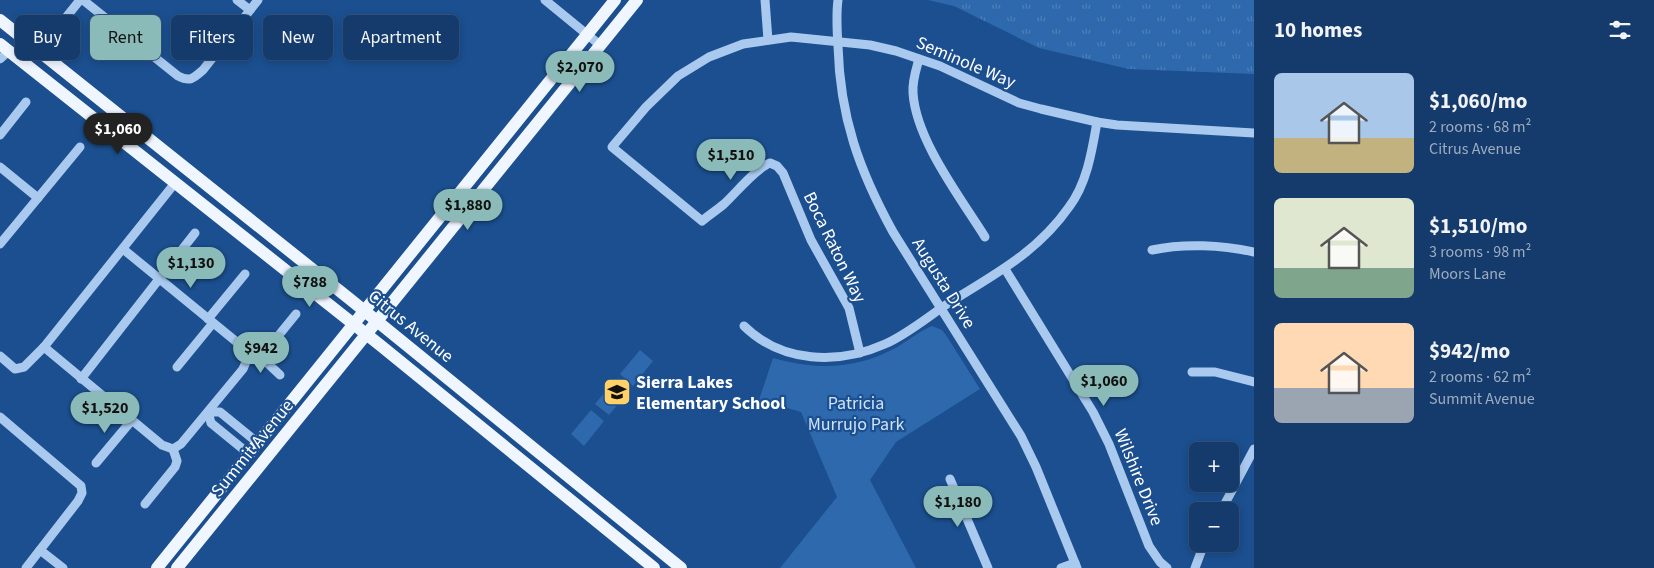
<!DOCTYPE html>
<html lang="en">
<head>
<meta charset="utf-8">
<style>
	:root { --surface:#143b6b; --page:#1d4271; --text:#f1f3f6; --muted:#9dadc1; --line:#33557e; --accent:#8bbbb9 }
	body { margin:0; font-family:"Source Sans 3",sans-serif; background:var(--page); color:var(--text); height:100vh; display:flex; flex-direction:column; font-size:19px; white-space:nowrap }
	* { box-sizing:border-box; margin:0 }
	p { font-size:16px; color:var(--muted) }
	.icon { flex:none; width:28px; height:28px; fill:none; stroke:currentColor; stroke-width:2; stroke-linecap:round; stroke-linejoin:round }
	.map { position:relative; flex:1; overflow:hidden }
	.drawer { display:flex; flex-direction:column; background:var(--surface); width:400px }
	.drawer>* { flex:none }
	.hud { position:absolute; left:15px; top:15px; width:475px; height:45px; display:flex; gap:10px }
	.controls { position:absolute; left:1189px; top:442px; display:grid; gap:10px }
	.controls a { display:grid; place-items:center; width:50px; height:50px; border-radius:8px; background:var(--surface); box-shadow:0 2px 8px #0003,0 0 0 1px var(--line); font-size:25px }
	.price { position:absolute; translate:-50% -42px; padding:0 11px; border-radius:18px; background:var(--accent); color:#111; font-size:16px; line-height:32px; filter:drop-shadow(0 1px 2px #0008) }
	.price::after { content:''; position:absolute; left:50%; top:30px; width:15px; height:11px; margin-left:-8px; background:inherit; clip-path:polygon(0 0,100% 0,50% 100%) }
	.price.selected { background:#222; color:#fff }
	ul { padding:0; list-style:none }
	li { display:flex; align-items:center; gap:15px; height:125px; padding:0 20px }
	li span { display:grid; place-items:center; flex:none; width:140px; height:100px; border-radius:8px; color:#555 }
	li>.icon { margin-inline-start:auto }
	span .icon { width:60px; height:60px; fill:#fffc; stroke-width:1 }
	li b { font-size:21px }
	h2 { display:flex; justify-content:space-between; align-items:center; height:60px; padding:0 20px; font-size:21px }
	.tag { padding:0 18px; border-radius:8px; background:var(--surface); box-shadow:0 2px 8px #0003,0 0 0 1px var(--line); font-size:18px; line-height:45px }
	.tag.selected { background:var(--accent); color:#111 }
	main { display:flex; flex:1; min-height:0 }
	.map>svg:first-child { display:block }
	.grass { fill:url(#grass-tufts) }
	.park { fill:#2e69ad }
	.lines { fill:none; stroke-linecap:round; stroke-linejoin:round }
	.minor { stroke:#a9c9ee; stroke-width:9 }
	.major { stroke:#f0f6ff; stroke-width:12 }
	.labels { text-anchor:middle; stroke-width:4.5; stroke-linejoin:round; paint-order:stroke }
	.street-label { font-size:18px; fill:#fff; stroke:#1b4f8f }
	.poi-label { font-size:18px; font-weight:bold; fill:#fff; stroke:#1b4f8f; text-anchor:start }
	.park-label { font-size:18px; fill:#cfe3fa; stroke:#1b4f8f }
</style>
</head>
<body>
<main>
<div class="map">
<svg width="1254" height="568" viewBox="0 0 1254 568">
	<defs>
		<pattern id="grass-tufts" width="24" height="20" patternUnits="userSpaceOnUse" patternTransform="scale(1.25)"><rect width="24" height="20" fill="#2e69ad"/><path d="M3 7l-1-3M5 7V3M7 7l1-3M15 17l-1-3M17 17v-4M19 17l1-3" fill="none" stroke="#4d80b9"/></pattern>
	</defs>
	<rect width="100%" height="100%" fill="#1b4f8f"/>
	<path class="grass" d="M928,0H1254V74L1129,69L1039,48L954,6Z"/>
	<g class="park">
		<path d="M932,326L942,330L946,335L980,389L896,442L870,480L916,568H780L837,497L801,412L759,400L773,358C819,371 858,369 899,346C910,339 920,331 932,326Z"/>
		<path d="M640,350L653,361L633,386L620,374Z"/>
		<path d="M615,380L629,391L609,415L595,404Z"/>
		<path d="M591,410L604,421L584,446L571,434Z"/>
	</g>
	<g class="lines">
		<g class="minor">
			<path d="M83,0L178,76C190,82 193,79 203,70L258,0"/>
			<path d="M237,0L250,10"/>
			<path d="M545,0L600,45"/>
			<path d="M765,0L768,40"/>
			<path d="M838,0C836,15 837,31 838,46C840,117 859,170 893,232L1021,436L1036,467L1077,568"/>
			<path d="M39,51L80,0"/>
			<path d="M0,59L9,51"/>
			<path d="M919,59C916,70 912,81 913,93C916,140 960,197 985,237"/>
			<path d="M0,135L26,102"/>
			<path d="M0,167L38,198"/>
			<path d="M0,244L80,147"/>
			<path d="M1152,250C1184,243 1222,245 1254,252"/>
			<path d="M1005,269L1093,412L1109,444L1149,546L1160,562L1167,568"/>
			<path d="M208,319L245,274"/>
			<path d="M744,326C782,363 838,365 885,344C910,333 932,313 955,299C999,272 1039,250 1069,207C1087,183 1092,151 1097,122"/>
			<path d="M44,347L162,445L173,449L181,444L243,369L248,357L244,348L123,249"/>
			<path d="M860,353L849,308L811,240L783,173L777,166L770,163C756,168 736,193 724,204C717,210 709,215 702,221L612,147L646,107L678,76L709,57L743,44L791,37L870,45L896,51L940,66L1019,103L1041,109L1097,122L1117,125L1254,133"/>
			<path d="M0,356L15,369L24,367L44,347L175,183"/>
			<path d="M255,357H261L280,375"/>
			<path d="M261,357L296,314"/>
			<path d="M177,367L213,323"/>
			<path d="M1192,372H1215L1254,382"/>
			<path d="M81,379L195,233"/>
			<path d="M0,417L81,486L82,493L78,501L26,568"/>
			<path d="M249,454L211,423L208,412H220L258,443"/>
			<path d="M96,463L132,420"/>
			<path d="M950,479L988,568"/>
			<path d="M145,504L175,467L177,461L173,449"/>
			<path d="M1221,511L1254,449"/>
			<path d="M40,550L63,568"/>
			<path d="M1061,568L1075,563"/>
			<path d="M1195,568L1204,544"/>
		</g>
		<g class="major">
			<path d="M0,20L351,300L681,568"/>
			<path d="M0,44L380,345L654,568"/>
			<path d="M157,568L615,0"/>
			<path d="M177,568L637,0"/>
		</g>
	</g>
	<defs>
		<g id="school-square" transform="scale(1.4375)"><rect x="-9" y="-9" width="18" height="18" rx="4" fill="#ffd166" stroke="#1b4f8f"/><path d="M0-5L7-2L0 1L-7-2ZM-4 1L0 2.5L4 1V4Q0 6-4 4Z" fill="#111"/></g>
	</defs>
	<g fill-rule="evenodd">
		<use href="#school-square" x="617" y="392"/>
	</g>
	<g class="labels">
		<g class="street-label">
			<text transform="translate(966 62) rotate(23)" y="6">Seminole Way</text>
			<text transform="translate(835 247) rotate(64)" y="6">Boca Raton Way</text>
			<text transform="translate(944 283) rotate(58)" y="6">Augusta Drive</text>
			<text transform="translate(411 326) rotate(39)" y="6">Citrus Avenue</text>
			<text transform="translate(252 448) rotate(-51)" y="6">Summit Avenue</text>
			<text transform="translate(1139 477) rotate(68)" y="6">Wilshire Drive</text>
		</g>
		<g class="poi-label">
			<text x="636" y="388">Sierra Lakes<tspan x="636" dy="21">Elementary School</tspan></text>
		</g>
		<g class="park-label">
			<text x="856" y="409">Patricia<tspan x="856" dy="21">Murrujo Park</tspan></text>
		</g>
	</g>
</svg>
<div class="controls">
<a>+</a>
<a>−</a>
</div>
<b class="price" style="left:580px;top:93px">$2,070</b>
<b class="price selected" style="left:118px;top:155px">$1,060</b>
<b class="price" style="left:731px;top:181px">$1,510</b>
<b class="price" style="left:468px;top:231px">$1,880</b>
<b class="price" style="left:191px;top:289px">$1,130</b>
<b class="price" style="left:310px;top:308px">$788</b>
<b class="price" style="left:261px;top:374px">$942</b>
<b class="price" style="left:1104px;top:407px">$1,060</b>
<b class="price" style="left:105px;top:434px">$1,520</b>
<b class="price" style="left:958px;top:528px">$1,180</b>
<div class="hud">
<a class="tag">Buy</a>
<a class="tag selected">Rent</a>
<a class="tag">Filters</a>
<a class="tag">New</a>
<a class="tag">Apartment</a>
</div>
</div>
<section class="drawer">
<h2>10 homes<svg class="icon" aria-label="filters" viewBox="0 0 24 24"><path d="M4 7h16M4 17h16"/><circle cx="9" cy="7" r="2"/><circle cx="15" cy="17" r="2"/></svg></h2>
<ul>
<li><span style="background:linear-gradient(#a9c7e8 65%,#c2b280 0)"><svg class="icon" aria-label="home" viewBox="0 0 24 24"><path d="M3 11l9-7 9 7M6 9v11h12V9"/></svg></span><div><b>$1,060/mo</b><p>2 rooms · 68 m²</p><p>Citrus Avenue</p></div></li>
<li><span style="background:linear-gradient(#dfe7d0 70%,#7fa58c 0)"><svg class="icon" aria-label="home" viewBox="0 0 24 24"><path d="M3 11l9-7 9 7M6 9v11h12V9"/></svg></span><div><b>$1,510/mo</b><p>3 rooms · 98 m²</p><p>Moors Lane</p></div></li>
<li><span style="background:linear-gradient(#ffd9b3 65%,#9aa5b1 0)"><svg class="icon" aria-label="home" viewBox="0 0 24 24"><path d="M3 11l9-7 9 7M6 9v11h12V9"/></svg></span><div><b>$942/mo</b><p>2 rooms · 62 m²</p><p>Summit Avenue</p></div></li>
</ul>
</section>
</main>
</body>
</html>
